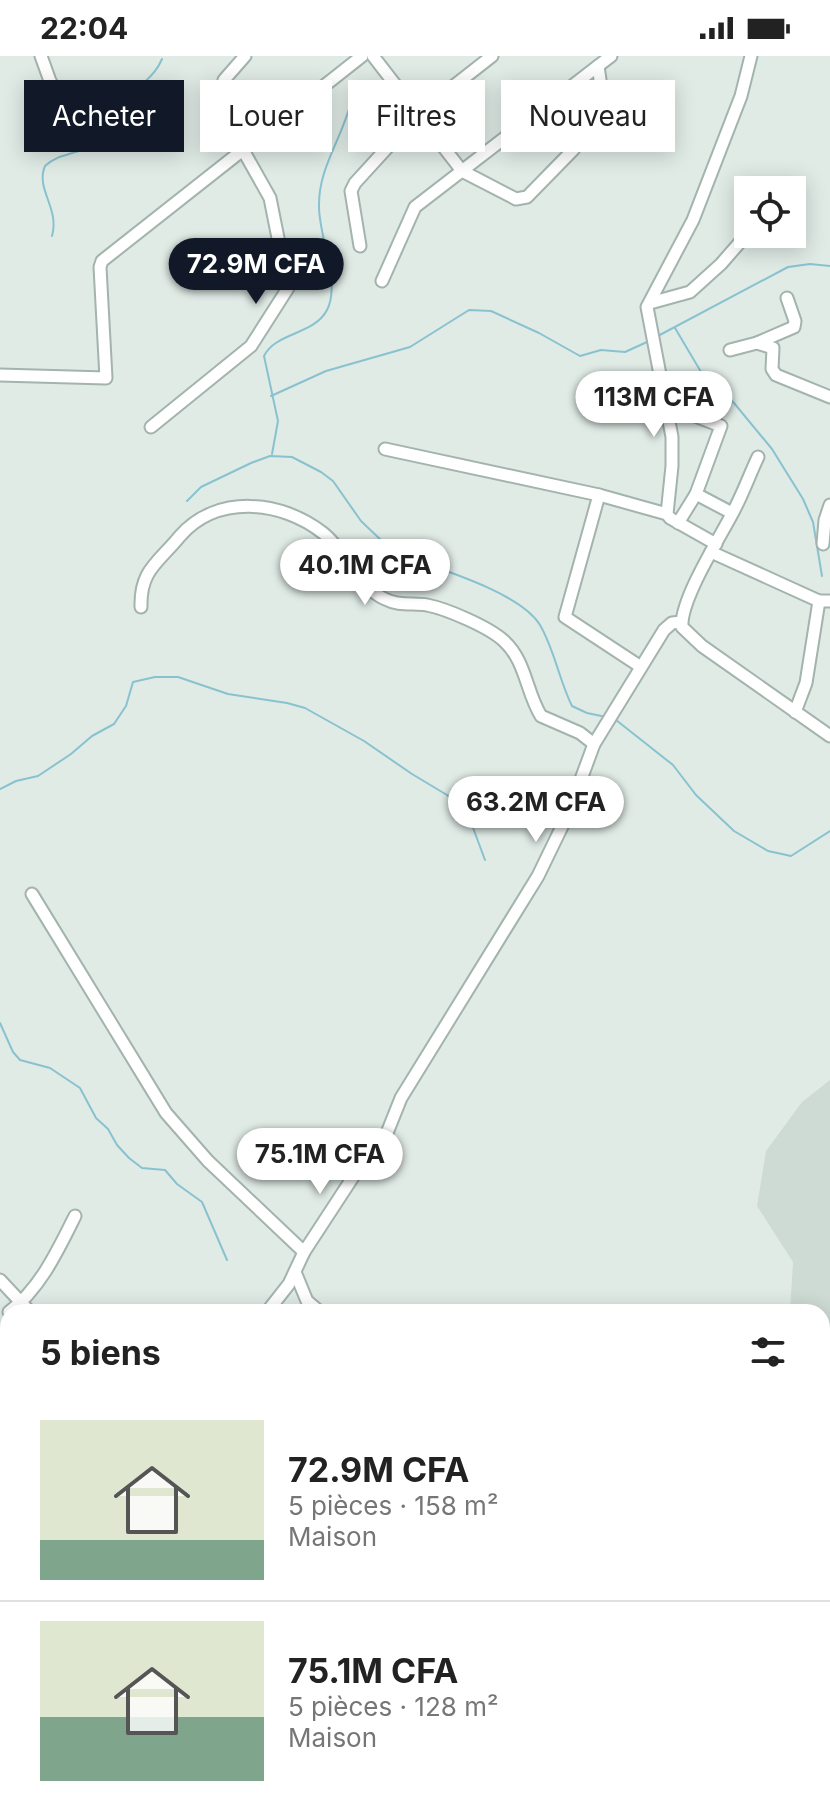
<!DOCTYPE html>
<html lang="fr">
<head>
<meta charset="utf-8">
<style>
	:root { --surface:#fff; --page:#f2f2f2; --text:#222; --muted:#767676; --line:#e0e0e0; --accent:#111827 }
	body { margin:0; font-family:Inter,sans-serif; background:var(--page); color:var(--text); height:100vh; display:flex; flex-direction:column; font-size:30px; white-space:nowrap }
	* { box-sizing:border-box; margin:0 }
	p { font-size:26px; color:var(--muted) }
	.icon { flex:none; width:44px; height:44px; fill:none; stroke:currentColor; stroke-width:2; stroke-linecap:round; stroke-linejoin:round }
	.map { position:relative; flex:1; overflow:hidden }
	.details { position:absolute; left:0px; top:1248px; width:830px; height:514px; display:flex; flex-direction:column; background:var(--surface); border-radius:24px 24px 0 0; box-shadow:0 4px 20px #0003 }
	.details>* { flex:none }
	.top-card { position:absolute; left:24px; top:24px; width:782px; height:72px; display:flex; gap:16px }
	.fabs { position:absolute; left:734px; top:120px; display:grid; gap:16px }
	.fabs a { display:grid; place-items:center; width:72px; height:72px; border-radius:0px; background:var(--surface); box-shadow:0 4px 20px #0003; font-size:40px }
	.price { position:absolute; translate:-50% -68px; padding:0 18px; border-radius:28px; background:#fff; color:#222; font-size:26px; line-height:52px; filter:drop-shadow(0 2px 4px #0008) }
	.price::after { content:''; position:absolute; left:50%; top:48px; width:24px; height:18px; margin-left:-12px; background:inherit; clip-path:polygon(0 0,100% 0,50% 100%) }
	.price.selected { background:var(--accent); color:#fff }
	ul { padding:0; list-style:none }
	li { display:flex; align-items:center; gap:24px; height:200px; padding:0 40px }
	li+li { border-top:2px solid var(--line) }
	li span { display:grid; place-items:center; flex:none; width:224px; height:160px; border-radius:0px; color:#555 }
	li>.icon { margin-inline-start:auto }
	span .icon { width:96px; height:96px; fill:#fffc; stroke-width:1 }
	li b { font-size:34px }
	h2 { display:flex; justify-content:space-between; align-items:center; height:96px; padding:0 40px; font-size:34px }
	.pill { padding:0 28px; border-radius:0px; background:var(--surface); box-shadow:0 4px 20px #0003; font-size:28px; line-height:72px }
	.pill.selected { background:var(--accent); color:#fff }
	.status { display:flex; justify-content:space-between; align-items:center; height:56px; padding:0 40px; background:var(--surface); direction:ltr }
	.status svg { height:22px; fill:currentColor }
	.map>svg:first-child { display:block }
	.built { fill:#cedbd5 }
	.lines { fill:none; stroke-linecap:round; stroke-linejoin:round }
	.stream { stroke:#89c2cf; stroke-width:2 }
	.minor-casing { stroke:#a3b3ad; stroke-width:15 }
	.major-casing { stroke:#c1c8c6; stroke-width:18 }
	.minor { stroke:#fff; stroke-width:11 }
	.major { stroke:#65a092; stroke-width:14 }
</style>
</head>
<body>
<div class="status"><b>22:04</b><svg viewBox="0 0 49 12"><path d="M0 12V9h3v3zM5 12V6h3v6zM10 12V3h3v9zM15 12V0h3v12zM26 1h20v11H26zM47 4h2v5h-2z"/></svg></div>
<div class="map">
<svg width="830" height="1761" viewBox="0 0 830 1761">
	<rect width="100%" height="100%" fill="#e0ebe6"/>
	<path class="built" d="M830,1024V1511L822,1512V1256H790L793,1206L757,1150L766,1095L802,1046Z"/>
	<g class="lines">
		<g class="stream">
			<path d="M52,180C60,152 35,133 45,110C57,98 76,98 91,90C124,72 119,55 139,32C149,21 156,17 162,3"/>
			<path d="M675,272L704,321L734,347L772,393L803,443L813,466L822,520"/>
			<path d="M656,281L788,211L810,208L830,210"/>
			<path d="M271,340L326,315L410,291L469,254L491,255L539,277L580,300L601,294L625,296L647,286"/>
			<path d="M272,398L278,365L264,300C276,276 314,279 327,254C341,228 319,181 319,151C318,112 342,83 351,46"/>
			<path d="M187,445L201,431L251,407L270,400L292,401L321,416L333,425L361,465L383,486L387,494C426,509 519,534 540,569C555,595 559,624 572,650L587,657L606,661"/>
			<path d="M616,664L673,709L696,739L734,775L768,795L791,800L830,775"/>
			<path d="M0,733L16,725L38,720L71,698L92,680L114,668L126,650L133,626L155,621H178L228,638L287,647L305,652L364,685L412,718L447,739L462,753L472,769L485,804"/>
			<path d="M0,967L13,996L20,1004L50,1012L80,1032L96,1062L108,1073L117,1089L129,1102L142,1112L165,1114L177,1128L202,1146L227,1204"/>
		</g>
		<g class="minor-casing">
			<g id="minor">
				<path d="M41,0L50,25L74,68"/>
				<path d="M245,0L224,24L254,86"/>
				<path d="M373,0L462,115L516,143L527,141L573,94L591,68L603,44L598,10"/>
				<path d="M360,190L351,135L355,127L418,58L492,0"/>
				<path d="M382,225L415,151L611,0"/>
				<path d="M650,247L690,236L721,208L748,177"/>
				<path d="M757,287L773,292L772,313L776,319L830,341"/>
				<path d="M730,294L757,287L794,271L795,265L787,242"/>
				<path d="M0,319L106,322L100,211L102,205L362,0"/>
				<path d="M667,349L721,370L696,438L678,467"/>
				<path d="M151,371L251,290L288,232L270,142L243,94"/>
				<path d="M385,393L599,439L565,561L641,611"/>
				<path d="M758,401C749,420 742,440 732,458C719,483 680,544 682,571L702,590L830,680"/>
				<path d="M696,438L732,457"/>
				<path d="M599,439L667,458"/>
				<path d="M716,488L670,462L667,458L672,410V381L647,251L693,164L741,40L751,0"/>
				<path d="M823,488L825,464L830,449"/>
				<path d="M711,496L819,545H830"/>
				<path d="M141,551C140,514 158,507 180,480C217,438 281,444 323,477C346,495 358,531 385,543C398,550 413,547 427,549C447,553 489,571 504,585C526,605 526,636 541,660L580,677L594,688"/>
				<path d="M795,656L806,627L819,545"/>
				<path d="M32,838L166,1057L208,1105L304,1196"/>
				<path d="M295,1216L307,1245L320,1256"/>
				<path d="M0,1224L30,1256"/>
				<path d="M9,1256C40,1233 58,1194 75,1160"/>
				<path d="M267,1256L289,1228L304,1196L368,1098L387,1077L401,1042L538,820L569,756L594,688L664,574L672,567L681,566"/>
				<path d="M0,1413L8,1409"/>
				<path d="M0,1598L8,1594"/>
				<path d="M0,1655H8"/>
				<path d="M822,1739L830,1744"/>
				<path d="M81,1754V1761"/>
				<path d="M321,1754V1761"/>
				<path d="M11,1761L13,1754"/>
				<path d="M426,1761L440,1754"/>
				<path d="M777,1761L779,1754"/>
			</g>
		</g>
		<g class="major-casing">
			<g id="major">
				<path d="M822,1578L830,1577"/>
				<path d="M579,1754L582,1761"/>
			</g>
		</g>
		<use href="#minor" class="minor"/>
		<use href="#major" class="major"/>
	</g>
</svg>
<div class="fabs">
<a><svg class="icon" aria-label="locate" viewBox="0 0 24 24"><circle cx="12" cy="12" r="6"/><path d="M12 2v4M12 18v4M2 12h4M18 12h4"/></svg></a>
</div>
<b class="price selected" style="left:256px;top:250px">72.9M CFA</b>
<b class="price" style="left:654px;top:383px">113M CFA</b>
<b class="price" style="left:365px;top:551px">40.1M CFA</b>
<b class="price" style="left:536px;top:788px">63.2M CFA</b>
<b class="price" style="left:320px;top:1140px">75.1M CFA</b>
<div class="top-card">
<a class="pill selected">Acheter</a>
<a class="pill">Louer</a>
<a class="pill">Filtres</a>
<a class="pill">Nouveau</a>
</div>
<section class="details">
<h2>5 biens<svg class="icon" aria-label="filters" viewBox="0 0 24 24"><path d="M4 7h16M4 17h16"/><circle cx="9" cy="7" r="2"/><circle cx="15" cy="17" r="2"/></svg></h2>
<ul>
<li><span style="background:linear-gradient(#dfe7d0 75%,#7fa58c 0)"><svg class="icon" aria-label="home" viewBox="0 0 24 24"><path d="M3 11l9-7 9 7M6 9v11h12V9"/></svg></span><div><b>72.9M CFA</b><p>5 pièces · 158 m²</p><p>Maison</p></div></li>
<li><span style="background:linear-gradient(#dfe7d0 60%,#7fa58c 0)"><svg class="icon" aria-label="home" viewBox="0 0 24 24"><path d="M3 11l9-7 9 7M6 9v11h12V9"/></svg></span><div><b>75.1M CFA</b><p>5 pièces · 128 m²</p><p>Maison</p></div></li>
</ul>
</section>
</div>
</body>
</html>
